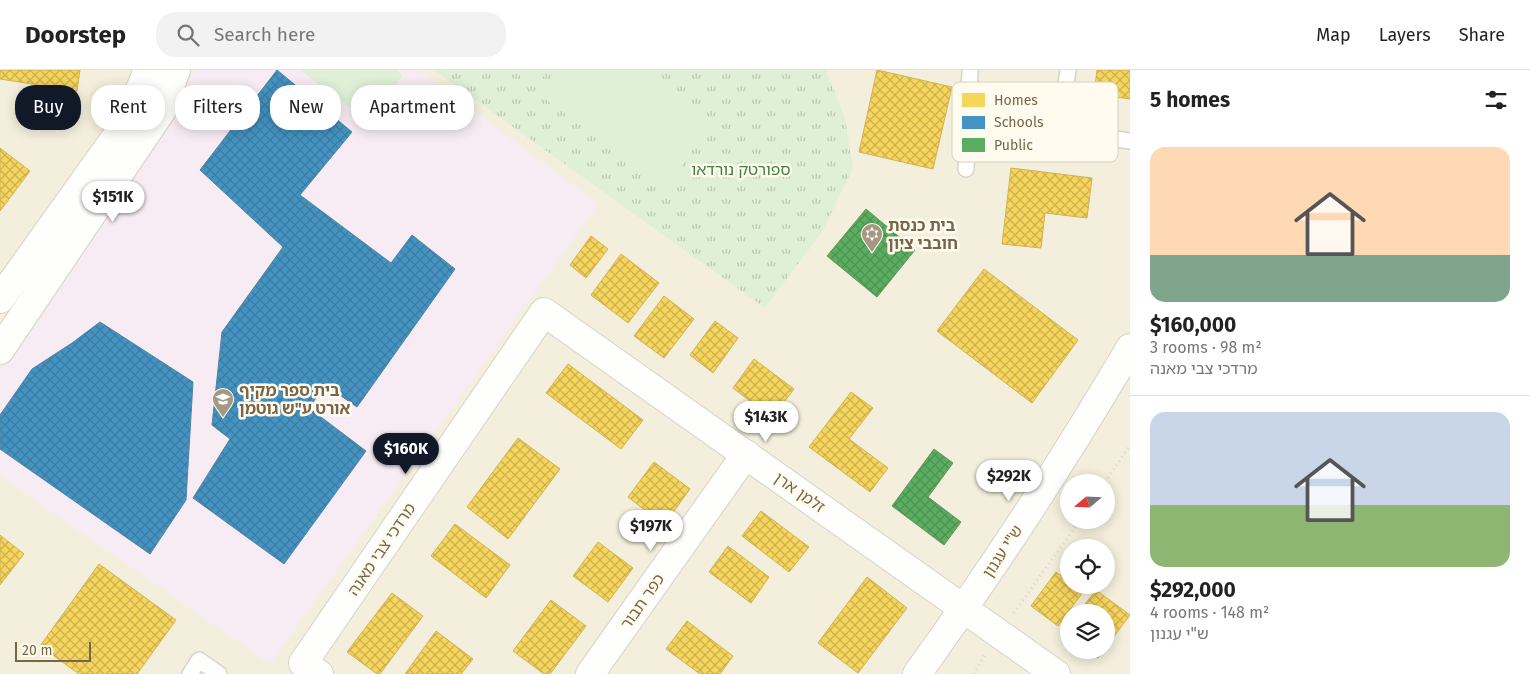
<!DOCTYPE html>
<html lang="en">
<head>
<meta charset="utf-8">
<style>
	:root { --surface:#fff; --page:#f2f2f2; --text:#222; --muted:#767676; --line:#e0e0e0; --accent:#111827 }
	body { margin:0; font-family:"Fira Sans","Noto Sans Hebrew",sans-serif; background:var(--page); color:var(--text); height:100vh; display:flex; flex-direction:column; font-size:19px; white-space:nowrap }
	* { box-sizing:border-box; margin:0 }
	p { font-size:16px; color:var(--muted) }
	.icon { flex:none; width:28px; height:28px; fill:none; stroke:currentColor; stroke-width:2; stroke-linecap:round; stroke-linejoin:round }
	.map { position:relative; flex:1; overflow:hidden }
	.panel { display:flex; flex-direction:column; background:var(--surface); width:400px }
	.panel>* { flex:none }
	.hud { position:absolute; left:15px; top:15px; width:475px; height:45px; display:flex; gap:10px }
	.needle { width:32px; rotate:251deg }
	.fabs { position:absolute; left:1060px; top:404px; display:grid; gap:10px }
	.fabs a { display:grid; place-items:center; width:55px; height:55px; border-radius:50%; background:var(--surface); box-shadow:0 2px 12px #0003; font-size:25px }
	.scale { position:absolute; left:15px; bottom:12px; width:76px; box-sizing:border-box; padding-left:5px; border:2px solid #79654a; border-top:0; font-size:14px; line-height:18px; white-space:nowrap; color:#79654a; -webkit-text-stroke:4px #fffcef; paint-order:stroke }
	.price { position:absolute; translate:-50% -42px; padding:0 11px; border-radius:18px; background:#fff; color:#222; font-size:16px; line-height:32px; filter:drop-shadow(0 1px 2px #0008) }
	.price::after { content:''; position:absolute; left:50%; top:30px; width:15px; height:11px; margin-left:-8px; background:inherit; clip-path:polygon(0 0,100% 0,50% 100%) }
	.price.selected { background:var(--accent); color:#fff }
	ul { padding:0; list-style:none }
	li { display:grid; align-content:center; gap:10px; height:265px; padding:0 20px }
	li+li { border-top:1px solid var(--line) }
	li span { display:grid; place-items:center; height:155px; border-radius:15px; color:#555 }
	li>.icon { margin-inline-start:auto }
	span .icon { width:90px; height:90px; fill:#fffc; stroke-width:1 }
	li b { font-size:21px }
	h2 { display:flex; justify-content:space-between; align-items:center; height:60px; padding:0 20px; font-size:21px }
	.chip { padding:0 18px; border-radius:20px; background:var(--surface); box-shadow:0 2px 12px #0003; font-size:18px; line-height:45px }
	.chip.selected { background:var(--accent); color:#fff }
	header { display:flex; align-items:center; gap:30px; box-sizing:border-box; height:70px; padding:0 25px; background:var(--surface); border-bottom:1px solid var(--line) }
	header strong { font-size:24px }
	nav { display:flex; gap:28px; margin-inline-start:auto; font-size:18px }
	.search { width:350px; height:45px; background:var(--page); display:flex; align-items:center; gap:12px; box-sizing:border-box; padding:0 18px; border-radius:20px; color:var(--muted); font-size:19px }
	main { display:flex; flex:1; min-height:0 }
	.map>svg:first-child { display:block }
	.residential { fill:#f4efdc; fill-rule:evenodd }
	.education { fill:#f7ecf4 }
	.park { fill:url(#park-tufts) }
	.garden { fill:#dff0d7 }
	.homes { fill:url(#homes-cross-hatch); stroke:#d0b357 }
	.schools { fill:url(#schools-cross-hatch); stroke:#53859f }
	.public { fill:url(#public-cross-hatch); stroke:#63985a }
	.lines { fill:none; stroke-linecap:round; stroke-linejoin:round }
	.lane-casing { stroke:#d7d3ca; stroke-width:18 }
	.street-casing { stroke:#d7d3ca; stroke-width:30 }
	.secondary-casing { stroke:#d6d2c7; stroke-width:30 }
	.path { stroke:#dbd6ce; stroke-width:3; stroke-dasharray:1 4; stroke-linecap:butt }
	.lane { stroke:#fefefc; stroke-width:15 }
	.street { stroke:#fefefc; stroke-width:28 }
	.secondary { stroke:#fefefc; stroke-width:28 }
	.labels { text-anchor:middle; stroke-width:5; stroke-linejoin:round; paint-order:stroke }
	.park-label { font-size:16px; fill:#457f41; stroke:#fffcef }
	.poi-label { font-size:16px; font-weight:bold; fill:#79654a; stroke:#fffcef; text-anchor:start }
	.street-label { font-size:16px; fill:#79654a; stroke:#fffcef }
	.key { fill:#fffcef; stroke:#d7cfbe; stroke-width:1 }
	.key-label { font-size:14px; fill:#79654a }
</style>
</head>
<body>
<header>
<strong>Doorstep</strong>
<div class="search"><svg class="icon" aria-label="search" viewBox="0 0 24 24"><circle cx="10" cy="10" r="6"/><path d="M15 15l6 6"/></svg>Search here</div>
<nav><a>Map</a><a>Layers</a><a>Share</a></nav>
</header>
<main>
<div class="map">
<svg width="1130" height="604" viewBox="0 0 1130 604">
	<defs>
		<pattern id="park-tufts" width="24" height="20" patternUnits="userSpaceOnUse" patternTransform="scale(1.25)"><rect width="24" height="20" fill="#dff0d7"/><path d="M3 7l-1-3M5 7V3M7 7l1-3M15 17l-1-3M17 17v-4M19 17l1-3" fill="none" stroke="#bac6b0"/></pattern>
		<pattern id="homes-cross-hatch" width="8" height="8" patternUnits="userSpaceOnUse" patternTransform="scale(1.25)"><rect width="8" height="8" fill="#f6d55c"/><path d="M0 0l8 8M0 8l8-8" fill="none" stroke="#ccb04e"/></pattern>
		<pattern id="schools-cross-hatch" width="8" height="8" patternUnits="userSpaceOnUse" patternTransform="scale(1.25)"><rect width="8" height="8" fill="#4393c3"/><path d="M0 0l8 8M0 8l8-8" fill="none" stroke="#3d7ca0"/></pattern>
		<pattern id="public-cross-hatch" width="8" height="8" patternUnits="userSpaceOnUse" patternTransform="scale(1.25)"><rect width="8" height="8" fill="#5aae61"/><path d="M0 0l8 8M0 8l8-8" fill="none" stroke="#4f9152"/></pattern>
	</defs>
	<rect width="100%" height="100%" fill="#f8f6ec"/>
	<path class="residential" d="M0,0H1130V604H0ZM1069,412H1106V450H1069ZM1069,478H1106V515H1069ZM1069,542H1106V580H1069Z"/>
	<path class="education" d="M195,0H419L598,134L270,594L0,406V290Z"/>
	<path class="park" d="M434,0H826L845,48L853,98L822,162L765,238Z"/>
	<g class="garden">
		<path d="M300,0H396L403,5L367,51Z"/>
		<path d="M512,0H548L536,17Z"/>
		<path d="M563,0H635L709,53L667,119L544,28Z"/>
	</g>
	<g class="homes">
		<path d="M0,0H80L77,21L0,9Z"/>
		<path d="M877,0L952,17L933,99L859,82Z"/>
		<path d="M1097,0H1130V29L1094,24Z"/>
		<path d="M0,78L30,101L0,141Z"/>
		<path d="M1011,98L1092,108L1087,148L1045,143L1041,178L1002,174Z"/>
		<path d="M591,166L608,179L586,208L570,195Z"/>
		<path d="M621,184L659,213L628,253L591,225Z"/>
		<path d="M984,199L1078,270L1032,333L937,261Z"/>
		<path d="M664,226L694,249L664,288L634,266Z"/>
		<path d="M715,251L738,268L713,303L690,285Z"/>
		<path d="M754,289L794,319L772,348L733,318Z"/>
		<path d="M568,294L643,350L621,379L546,323Z"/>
		<path d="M851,322L873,338L849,369L888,398L870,422L809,377Z"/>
		<path d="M518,368L560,399L508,469L467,437Z"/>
		<path d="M654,392L690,419L664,455L628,427Z"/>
		<path d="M761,441L809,477L789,502L742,466Z"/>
		<path d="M455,454L510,495L486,528L431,486Z"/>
		<path d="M0,465L24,484L0,515Z"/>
		<path d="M598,472L633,498L608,532L573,506Z"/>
		<path d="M728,476L769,507L751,533L709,502Z"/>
		<path d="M99,494L176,550L137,604H79L40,576Z"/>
		<path d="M1056,502L1069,511V515H1074L1083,522L1058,556L1031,536Z"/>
		<path d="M867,507L907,538L858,603L818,573Z"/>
		<path d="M1096,520L1130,545L1106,577V542H1079Z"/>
		<path d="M392,523L423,546L380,604H377L347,582Z"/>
		<path d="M551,530L586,556L550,604H544L513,581Z"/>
		<path d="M687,551L733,586L720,604H700L666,579Z"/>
		<path d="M436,561L473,589L461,604H405Z"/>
		<path d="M1087,580H1104L1098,588Z"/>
	</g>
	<g class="schools">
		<path d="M277,0L352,62L300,125L391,193L412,165L455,199L357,337L325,315L309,338L366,381L284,494L193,428L230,369L212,355L222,262L283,177L200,100Z"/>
		<path d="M100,252L193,312L186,430L150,484L0,379V345L32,299L72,273Z"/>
	</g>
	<g class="public">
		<path d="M866,139L915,180L877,227L827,186Z"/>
		<path d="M934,379L953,393L928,427L961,452L944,475L892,436Z"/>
	</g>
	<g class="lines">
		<g class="lane-casing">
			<g id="lane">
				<path d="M968,49L970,0"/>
				<path d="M1059,60L1130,71"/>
				<path d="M966,99L968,49L1059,60L1068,0"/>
				<path d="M190,604L199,590L219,604"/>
			</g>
		</g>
		<g class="street-casing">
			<g id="street">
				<path d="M319,604L303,593L544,242L1056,604"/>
				<path d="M590,604L746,384"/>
				<path d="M917,604C993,499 1064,390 1130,278"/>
			</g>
		</g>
		<g class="secondary-casing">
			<g id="secondary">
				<path d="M0,229L126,53L148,0"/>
				<path d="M0,280L162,40L176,0"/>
			</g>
		</g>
		<g class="path">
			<path d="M1105,412L1130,375"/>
			<path d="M1014,543L1080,450"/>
			<path d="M974,604L985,585"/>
		</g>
		<use href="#lane" class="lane"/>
		<use href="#street" class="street"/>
		<use href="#secondary" class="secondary"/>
	</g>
	<defs>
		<g id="synagogue-pin" transform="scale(1.125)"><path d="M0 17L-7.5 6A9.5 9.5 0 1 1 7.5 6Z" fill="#a59883" stroke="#fffcef"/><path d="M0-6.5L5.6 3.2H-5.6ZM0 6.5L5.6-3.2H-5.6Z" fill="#fff"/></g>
		<g id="school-pin" transform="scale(1.125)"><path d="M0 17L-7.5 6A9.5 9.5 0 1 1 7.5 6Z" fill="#a59883" stroke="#fffcef"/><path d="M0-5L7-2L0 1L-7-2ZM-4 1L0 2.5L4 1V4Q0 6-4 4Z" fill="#fff"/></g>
	</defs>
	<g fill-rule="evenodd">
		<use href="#synagogue-pin" x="872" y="164"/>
		<use href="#school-pin" x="223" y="329"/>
	</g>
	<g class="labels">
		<g class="park-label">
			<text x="741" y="105">ספורטק נורדאו</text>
		</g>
		<g class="poi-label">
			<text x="888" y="161">בית כנסת<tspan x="888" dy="18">חובבי ציון</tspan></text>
			<text x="239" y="326">בית ספר מקיף<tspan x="239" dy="18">אורט ע"ש גוטמן</tspan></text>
		</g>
		<g class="street-label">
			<text transform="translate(800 422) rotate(35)" y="6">זלמן ארן</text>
			<text transform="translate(381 479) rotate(-56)" y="6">מרדכי צבי מאנה</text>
			<text transform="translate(1002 481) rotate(-57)" y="6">ש"י עגנון</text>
			<text transform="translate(642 531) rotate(-55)" y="6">כפר תבור</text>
		</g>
	</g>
	<rect x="952" y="12" width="166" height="80" rx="8" class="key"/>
	<rect x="962" y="23" width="23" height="14" fill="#f6d55c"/>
	<rect x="962" y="46" width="23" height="13" fill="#4393c3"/>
	<rect x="962" y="68" width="23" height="14" fill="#5aae61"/>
	<g class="key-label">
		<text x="994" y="35">Homes</text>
		<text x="994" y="57">Schools</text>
		<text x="994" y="80">Public</text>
	</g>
</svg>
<div class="fabs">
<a><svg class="needle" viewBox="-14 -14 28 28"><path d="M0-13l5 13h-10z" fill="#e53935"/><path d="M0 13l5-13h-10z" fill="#767676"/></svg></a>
<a><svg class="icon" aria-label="locate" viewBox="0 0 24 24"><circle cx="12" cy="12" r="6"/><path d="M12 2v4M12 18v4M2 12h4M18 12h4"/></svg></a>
<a><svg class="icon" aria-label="layers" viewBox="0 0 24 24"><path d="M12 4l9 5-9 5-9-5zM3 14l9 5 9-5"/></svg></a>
</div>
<div class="scale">20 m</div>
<b class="price" style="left:113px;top:153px">$151K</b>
<b class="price" style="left:766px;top:373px">$143K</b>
<b class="price selected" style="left:406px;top:405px">$160K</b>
<b class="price" style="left:1009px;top:432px">$292K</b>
<b class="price" style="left:651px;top:482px">$197K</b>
<div class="hud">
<a class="chip selected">Buy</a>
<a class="chip">Rent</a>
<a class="chip">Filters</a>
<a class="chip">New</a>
<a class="chip">Apartment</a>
</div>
</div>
<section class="panel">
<h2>5 homes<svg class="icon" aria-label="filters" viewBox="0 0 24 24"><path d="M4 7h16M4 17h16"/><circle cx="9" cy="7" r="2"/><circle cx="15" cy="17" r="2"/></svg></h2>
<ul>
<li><span style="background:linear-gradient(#ffd9b3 70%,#7fa58c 0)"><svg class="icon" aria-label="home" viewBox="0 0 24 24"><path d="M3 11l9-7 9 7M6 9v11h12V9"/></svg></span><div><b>$160,000</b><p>3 rooms · 98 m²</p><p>מרדכי צבי מאנה</p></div></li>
<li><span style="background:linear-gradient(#c9d6e8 60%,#8fb573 0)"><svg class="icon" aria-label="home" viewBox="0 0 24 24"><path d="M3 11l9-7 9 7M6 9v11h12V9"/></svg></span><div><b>$292,000</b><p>4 rooms · 148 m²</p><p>ש&quot;י עגנון</p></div></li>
</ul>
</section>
</main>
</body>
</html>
